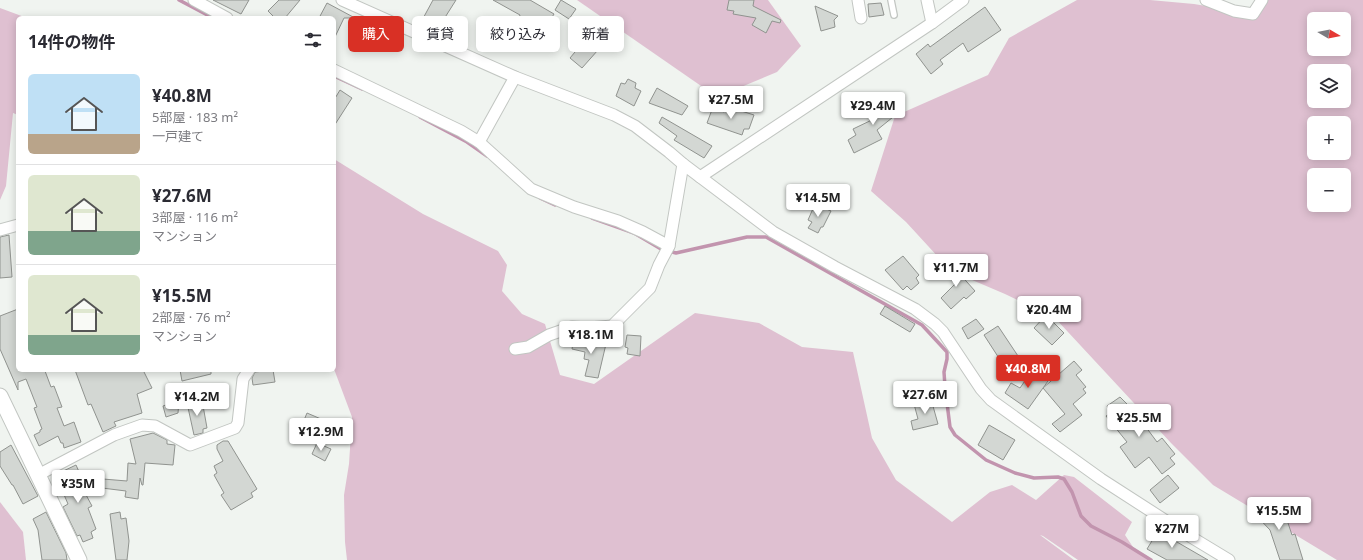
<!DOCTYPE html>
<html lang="ja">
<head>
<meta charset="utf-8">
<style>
	:root { --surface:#fff; --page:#f2f2f3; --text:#2b2b33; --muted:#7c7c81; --line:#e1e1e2; --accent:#d93025 }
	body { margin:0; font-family:"Noto Sans","Noto Sans JP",sans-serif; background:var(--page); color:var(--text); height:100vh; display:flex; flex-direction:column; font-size:15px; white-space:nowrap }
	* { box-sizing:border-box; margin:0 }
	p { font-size:13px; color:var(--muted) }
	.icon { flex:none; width:22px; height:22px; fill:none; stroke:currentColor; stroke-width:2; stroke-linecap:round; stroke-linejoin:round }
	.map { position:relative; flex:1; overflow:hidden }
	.drawer { position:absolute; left:16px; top:16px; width:320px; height:356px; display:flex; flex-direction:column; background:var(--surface); border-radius:6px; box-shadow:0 2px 10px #0003 }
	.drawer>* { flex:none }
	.top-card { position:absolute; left:348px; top:16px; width:380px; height:36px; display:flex; gap:8px }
	.needle { width:26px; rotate:100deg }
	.buttons { position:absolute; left:1307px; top:12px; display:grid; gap:8px }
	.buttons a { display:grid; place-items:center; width:44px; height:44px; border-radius:6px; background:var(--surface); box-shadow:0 2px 10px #0003; font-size:20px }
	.price { position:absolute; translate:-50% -34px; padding:0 9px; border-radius:4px; background:#fff; color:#222; font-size:13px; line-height:26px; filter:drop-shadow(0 1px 2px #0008) }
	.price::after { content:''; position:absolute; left:50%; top:24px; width:12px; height:9px; margin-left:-6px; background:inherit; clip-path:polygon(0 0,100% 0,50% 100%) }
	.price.current { background:var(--accent); color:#fff }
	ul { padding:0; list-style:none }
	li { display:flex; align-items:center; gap:12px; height:100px; padding:0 12px }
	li+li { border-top:1px solid var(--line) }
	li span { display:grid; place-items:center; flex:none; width:112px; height:80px; border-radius:6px; color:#555 }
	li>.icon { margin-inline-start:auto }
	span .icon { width:48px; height:48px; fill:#fffc; stroke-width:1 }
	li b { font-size:17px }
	h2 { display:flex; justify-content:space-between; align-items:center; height:48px; padding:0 12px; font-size:17px }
	.chip { padding:0 14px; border-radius:6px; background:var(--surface); box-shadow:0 2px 10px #0003; font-size:14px; line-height:36px }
	.chip.current { background:var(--accent); color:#fff }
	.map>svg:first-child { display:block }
	.green { fill:#dfc0d1; fill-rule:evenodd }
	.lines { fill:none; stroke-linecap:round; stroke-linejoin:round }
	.stream { stroke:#c294ae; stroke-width:3.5 }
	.building { fill:#d3d7d3; stroke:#90938f }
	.service-casing { stroke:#c2c6c2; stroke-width:8 }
	.minor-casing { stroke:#c2c6c2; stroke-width:13 }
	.secondary-casing { stroke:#c2c6c2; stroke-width:17 }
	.service { stroke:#fff; stroke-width:5.5 }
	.minor { stroke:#fff; stroke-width:11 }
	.secondary { stroke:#fff; stroke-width:15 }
</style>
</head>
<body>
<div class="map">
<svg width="1363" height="560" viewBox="0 0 1363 560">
	<rect width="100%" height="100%" fill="#f0f4f0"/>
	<g class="green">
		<path d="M577,0H768L801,46L777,72L717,97Z"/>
		<path d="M1077,0H1150L1194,4L1253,14L1264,0H1363V560H1337L1213,485L1171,443L1055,318L1005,294L951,271L906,222L871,191L895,116L988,75L1009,38ZM1314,19H1344V49H1314ZM1314,71H1344V101H1314ZM1314,123H1344V153H1314ZM1314,175H1344V205H1314Z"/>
		<path d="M0,8L27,18H18V115L13,113L6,186L0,200Z"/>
		<path d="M334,159L423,214L498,251L507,265L502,291L522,314L545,324L560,375L594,384L695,313L759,323L802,347L853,352L872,438L896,480L952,522L990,492L1012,485L1036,500L1064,475L1074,477L1132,522L1125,535L1135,550L1152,560H1078L1043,536L1040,535L1074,560H347L345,542L344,495L349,464L352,417L334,369Z"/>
		<path d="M0,502L23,532L26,560H0Z"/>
	</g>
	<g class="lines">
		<g class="stream">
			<path d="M179,0L213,18"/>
			<path d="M334,76L362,89"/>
			<path d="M420,117L467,142L487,156"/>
			<path d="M540,198L555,205"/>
			<path d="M592,218L634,233L661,249L676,253L747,237H766L922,325L947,352V359L944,372L945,387L950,427L955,435L986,460L1015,473L1034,478L1058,477L1064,479L1072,492L1081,516L1091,526L1122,542L1151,560"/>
		</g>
	</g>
	<g class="building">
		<path d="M213,0H249L241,14Z"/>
		<path d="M279,0H300L285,18H275L268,11Z"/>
		<path d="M433,0H456L444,19L445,20L438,34L420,24Z"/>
		<path d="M493,0H530L554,14L543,32L519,18L520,15Z"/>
		<path d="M561,0L576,9L569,19L555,10Z"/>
		<path d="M729,0H754L753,6L781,20L780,23L772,21L766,33L752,25L756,18L733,14L734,11L727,10Z"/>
		<path d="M327,3L355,18H344L334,39V18H319Z"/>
		<path d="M881,3L884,15L869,17L868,4Z"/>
		<path d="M815,6L838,16L834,20L835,27L821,31Z"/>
		<path d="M985,7L1001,30L968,52L963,43L940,60L943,64L931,74L916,54L928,44L930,47Z"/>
		<path d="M585,40L598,50L582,68L570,58Z"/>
		<path d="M628,79L636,83L635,88L641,91L634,106L616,96L621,83L625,84Z"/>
		<path d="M657,88L688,106L682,115L649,103Z"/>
		<path d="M340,90L352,98L334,126V100Z"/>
		<path d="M888,98L896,108L900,105L903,109L877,130L882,139L854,153L848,140L856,135L853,129L876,118L871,113Z"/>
		<path d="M713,107L724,112L726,109L733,112L735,109L754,115L749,129H744L742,135L707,123Z"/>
		<path d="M662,117L712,146L704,158L674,140L677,136L659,123Z"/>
		<path d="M815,204L831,211L823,227H821L818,233L808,228L812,222L808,220Z"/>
		<path d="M9,235L12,277L0,278V237Z"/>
		<path d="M903,256L919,275L916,278L919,283L911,290L907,286L903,290L885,270Z"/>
		<path d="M950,263L975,291L966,299L964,297L951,309L941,298L955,284L942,271Z"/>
		<path d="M885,306L915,324L910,332L880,314Z"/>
		<path d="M18,309V370H47L45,371L51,387L54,386L62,407L57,408L64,426L74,422L81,442L64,448L63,443H61L58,436L39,446L34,435L40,432V430L42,429L34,408L37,407L26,379L18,382V390L0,349V316Z"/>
		<path d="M1046,315L1064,333L1052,345L1034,328Z"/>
		<path d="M976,319L984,329L968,339L962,328Z"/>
		<path d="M998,326L1020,359L1006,369L984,335Z"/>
		<path d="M627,335L641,336L640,356L627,354L628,348L625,347Z"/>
		<path d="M574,337L606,344L598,378L585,376L589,360L584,359L585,352L572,349Z"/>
		<path d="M1074,361L1082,370L1076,375L1086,387L1083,389L1086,393L1073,404L1082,415L1060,432L1052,424L1065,414L1043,388Z"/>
		<path d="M1037,368L1048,381L1028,409L1005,393L1011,383L1020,388L1031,372Z"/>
		<path d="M75,370H143L152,388L137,394L142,413L114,422L116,426L103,432L91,404L88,405Z"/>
		<path d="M180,370H211V374L182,381Z"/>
		<path d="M273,370L275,382L253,385L252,378L255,372Z"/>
		<path d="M1120,397L1134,411L1157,442L1162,438L1175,454L1170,458L1175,464L1162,474L1149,457L1135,468L1120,447L1127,442L1106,416L1111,413L1107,406Z"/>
		<path d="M931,399L938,424L913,430L911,421L918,419L914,404Z"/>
		<path d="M179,400L178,413L166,417L163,406Z"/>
		<path d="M202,400L207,428L203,429V433L194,435L187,403Z"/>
		<path d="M307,413L321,419L316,431L302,425Z"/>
		<path d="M989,425L1015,440L1003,460L978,445Z"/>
		<path d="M153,433L167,440V444L175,445L173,465L145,463L143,485H142L140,478L138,499L125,497L126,491L102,488L103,479L127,481L128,463L136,464L130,439Z"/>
		<path d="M223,441H228L257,489L251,493L253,497L231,510L221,495L224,493L214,475L217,473L214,466L223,461L217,449V445Z"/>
		<path d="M317,443L331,449L325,461L312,454Z"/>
		<path d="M11,445L38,496L23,504L13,485H12L0,466V452Z"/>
		<path d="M76,465L88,492L85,493L92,506L88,508L96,529L91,532L93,538L83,542L80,535L77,536L63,507L68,504L62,490L66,488L59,473Z"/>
		<path d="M1168,475L1179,488L1160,503L1150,490Z"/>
		<path d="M1270,499L1286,517L1292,535L1295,534L1303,560H1280L1270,530L1251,510L1260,501L1265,504Z"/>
		<path d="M46,512L66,553L67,560H42L38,530L33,519Z"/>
		<path d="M120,512L121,519L126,518L129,541L127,560H116L110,514Z"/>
		<path d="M1158,531L1208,560H1167L1147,549Z"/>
	</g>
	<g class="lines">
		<g class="service-casing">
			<path id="service" d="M891,0L894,15"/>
		</g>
		<g class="minor-casing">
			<g id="minor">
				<path d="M194,0L227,18"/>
				<path d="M342,0L515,77L614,115L635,126L669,152L683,164L773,232L835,267L915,309L935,324L943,332L981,389L991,400L1101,479L1191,537L1229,560"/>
				<path d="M858,0L861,18"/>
				<path d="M927,0L932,23"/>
				<path d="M1206,0L1234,11L1253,14L1262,0"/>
				<path d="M334,70L461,131L479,142L531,189L574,207L618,221L643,232L669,246"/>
				<path d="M479,142L515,77"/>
				<path d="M700,177L932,23L963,0"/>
				<path d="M0,230L18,225"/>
				<path d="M515,349L528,347L549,335L572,327L589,328L612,326L650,288L659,265L669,246L683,164"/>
				<path d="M38,475L114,435L142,425L155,426L190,445L235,428L238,423L243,379L249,370"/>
			</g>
		</g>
		<g class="secondary-casing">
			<path id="secondary" d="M0,396L79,560"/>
		</g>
		<use href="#service" class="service"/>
		<use href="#minor" class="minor"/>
		<use href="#secondary" class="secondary"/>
	</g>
</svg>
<div class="buttons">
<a><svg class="needle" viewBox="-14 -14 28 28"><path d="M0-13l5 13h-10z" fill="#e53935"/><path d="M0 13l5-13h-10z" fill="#7c7c81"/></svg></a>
<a><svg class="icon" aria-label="layers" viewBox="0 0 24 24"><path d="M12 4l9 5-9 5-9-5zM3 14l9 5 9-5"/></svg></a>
<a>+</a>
<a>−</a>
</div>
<b class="price" style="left:731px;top:120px">¥27.5M</b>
<b class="price" style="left:873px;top:126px">¥29.4M</b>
<b class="price" style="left:818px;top:218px">¥14.5M</b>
<b class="price" style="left:956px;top:288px">¥11.7M</b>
<b class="price" style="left:1049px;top:330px">¥20.4M</b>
<b class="price" style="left:591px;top:355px">¥18.1M</b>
<b class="price current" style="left:1028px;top:389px">¥40.8M</b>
<b class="price" style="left:925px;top:415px">¥27.6M</b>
<b class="price" style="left:197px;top:417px">¥14.2M</b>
<b class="price" style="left:1139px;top:438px">¥25.5M</b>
<b class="price" style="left:321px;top:452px">¥12.9M</b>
<b class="price" style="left:78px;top:504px">¥35M</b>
<b class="price" style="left:1279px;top:531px">¥15.5M</b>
<b class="price" style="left:1172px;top:549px">¥27M</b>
<div class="top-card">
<a class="chip current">購入</a>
<a class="chip">賃貸</a>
<a class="chip">絞り込み</a>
<a class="chip">新着</a>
</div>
<section class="drawer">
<h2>14件の物件<svg class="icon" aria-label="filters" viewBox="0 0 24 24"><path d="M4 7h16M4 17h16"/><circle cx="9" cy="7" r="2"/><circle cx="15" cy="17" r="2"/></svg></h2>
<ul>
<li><span style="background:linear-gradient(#bfe0f5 75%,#b9a48a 0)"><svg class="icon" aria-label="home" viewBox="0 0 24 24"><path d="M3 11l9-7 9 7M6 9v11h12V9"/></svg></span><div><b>¥40.8M</b><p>5部屋 · 183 m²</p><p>一戸建て</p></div></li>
<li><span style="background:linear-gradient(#dfe7d0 70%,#7fa58c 0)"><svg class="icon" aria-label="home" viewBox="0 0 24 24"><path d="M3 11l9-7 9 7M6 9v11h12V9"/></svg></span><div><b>¥27.6M</b><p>3部屋 · 116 m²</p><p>マンション</p></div></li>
<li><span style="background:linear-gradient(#dfe7d0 75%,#7fa58c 0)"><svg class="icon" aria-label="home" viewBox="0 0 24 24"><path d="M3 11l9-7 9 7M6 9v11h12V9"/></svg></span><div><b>¥15.5M</b><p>2部屋 · 76 m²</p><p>マンション</p></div></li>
</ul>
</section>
</div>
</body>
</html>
